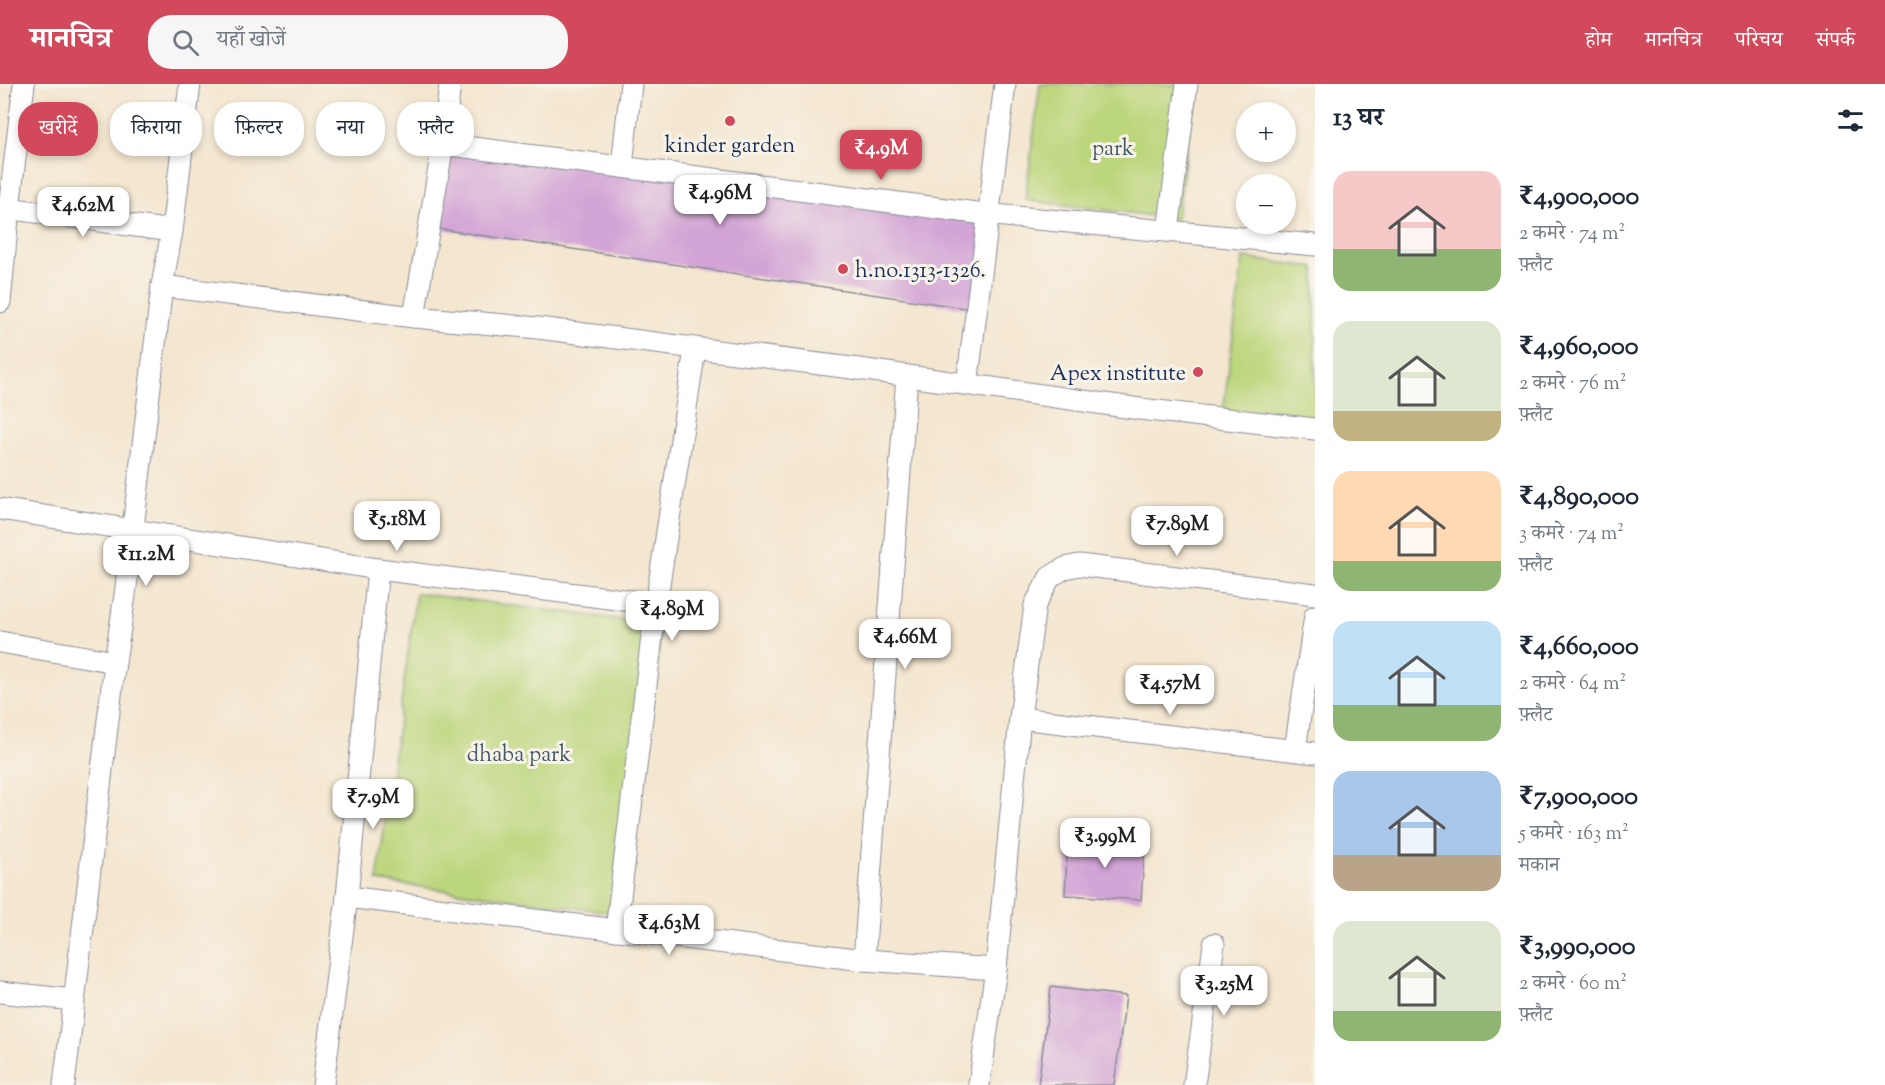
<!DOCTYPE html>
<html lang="hi">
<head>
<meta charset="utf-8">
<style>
	:root { --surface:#fff; --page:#f6f6f7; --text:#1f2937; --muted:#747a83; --accent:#d1495b }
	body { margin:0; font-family:"Sorts Mill Goudy","Noto Serif Devanagari",serif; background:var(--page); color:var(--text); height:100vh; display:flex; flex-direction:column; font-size:22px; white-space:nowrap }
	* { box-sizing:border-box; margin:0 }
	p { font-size:20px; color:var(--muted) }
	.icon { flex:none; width:33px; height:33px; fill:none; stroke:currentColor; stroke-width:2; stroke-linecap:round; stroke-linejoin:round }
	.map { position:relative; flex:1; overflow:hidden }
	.details { display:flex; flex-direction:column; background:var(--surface); width:570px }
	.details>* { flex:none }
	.banner { position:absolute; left:18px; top:18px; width:570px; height:54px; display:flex; gap:12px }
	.buttons { position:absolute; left:1236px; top:18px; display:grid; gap:12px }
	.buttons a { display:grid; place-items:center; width:60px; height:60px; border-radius:50%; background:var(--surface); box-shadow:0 3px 9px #0003; font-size:30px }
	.price { position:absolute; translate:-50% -51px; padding:0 14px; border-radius:12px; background:#fff; color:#222; font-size:20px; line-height:39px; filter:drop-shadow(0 2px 3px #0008) }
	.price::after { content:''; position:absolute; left:50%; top:36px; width:18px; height:14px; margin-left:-9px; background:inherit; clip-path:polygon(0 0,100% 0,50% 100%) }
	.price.current { background:var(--accent); color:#fff }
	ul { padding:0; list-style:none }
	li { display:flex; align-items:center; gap:18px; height:150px; padding:0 18px }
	li span { display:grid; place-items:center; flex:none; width:168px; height:120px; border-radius:18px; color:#555 }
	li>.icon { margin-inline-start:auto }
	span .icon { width:72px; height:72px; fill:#fffc; stroke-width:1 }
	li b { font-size:26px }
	h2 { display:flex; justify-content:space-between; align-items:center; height:72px; padding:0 18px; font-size:26px }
	.pill { padding:0 21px; border-radius:24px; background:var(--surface); box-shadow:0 3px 9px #0003; font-size:21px; line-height:54px }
	.pill.current { background:var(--accent); color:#fff }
	header { display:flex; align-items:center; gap:36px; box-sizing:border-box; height:84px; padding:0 30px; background:var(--accent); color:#fff }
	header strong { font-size:28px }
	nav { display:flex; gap:33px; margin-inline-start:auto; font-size:21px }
	.search { width:420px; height:54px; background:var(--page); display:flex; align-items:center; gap:15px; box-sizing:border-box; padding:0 21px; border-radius:24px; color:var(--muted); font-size:22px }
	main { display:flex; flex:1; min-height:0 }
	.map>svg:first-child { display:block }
	.green { fill:#bcd67c; stroke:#6c826d; stroke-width:1.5 }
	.building { fill:#d3a4d6 }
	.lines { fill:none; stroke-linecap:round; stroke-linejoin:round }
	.street-casing { stroke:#888a96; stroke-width:23 }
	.street { stroke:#fff; stroke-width:21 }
	.poi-dot { fill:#d1495b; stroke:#f7f3e8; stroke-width:2 }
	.labels { text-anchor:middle; stroke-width:6; stroke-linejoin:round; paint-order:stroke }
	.poi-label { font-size:22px; fill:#1b2f5e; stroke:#f7f3e8 }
	.park-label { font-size:22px; fill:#435966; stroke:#f7f3e8 }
</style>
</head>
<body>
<header>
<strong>मानचित्र</strong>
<div class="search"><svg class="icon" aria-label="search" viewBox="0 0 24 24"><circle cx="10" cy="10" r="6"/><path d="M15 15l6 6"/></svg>यहाँ खोजें</div>
<nav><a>होम</a><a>मानचित्र</a><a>परिचय</a><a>संपर्क</a></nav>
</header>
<main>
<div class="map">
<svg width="1315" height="1001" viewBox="0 0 1315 1001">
	<rect width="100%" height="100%" fill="#f7f3e8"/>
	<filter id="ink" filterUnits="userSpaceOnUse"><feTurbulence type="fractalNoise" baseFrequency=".0167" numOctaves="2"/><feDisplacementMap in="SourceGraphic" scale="12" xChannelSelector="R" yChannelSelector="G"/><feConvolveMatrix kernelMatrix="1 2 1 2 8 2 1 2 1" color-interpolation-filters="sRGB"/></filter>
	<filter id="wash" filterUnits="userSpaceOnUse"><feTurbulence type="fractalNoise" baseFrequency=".008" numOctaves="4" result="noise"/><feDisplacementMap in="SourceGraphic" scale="24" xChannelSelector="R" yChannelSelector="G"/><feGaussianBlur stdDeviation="1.35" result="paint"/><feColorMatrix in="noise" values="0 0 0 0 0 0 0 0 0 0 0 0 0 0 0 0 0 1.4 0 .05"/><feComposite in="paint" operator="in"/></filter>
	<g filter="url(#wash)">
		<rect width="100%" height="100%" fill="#f4e6cf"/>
		<g class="green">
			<path d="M1040,0H1195L1177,135L1025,116Z"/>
			<path d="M1243,174L1315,183V341L1223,329Z"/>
			<path d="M416,509L662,541L623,830L377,797Z"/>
		</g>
		<g id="blocks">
			<g class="building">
				<path d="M446,65L989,130L977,226L433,144Z"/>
				<path d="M1068,754L1145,759L1141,816L1065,811Z"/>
				<path d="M1051,903L1126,912L1114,1001H1038Z"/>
			</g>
		</g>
	</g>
	<g filter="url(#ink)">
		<use href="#blocks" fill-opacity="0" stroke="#888a96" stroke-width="1.5"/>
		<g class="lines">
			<g class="street-casing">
				<g id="street">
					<path d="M443,60L984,130L1315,161"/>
					<path d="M622,82L631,0"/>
					<path d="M0,123L172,147"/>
					<path d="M1168,147L1187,0"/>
					<path d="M162,202L414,233L538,244L859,285L1140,325L1315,345"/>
					<path d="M0,218L9,124L24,0"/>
					<path d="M414,233L443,60L450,0"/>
					<path d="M967,301L1005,0"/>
					<path d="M0,425L378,485L656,520"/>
					<path d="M0,558L115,578"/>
					<path d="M1020,634L1315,669"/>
					<path d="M1295,666L1315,532"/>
					<path d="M347,813L864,876L996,885"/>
					<path d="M616,846L656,520L695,265"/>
					<path d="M864,876L907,292"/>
					<path d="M0,908L73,916"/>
					<path d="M64,1001L115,578L125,511L162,202L172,147L190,0"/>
					<path d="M323,1001L347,813L378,485"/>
					<path d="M979,1001L996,885L1020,634L1035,521L1050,493L1065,484L1079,481L1315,510"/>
					<path d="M1194,1001L1214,860"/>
				</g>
			</g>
			<use href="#street" class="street"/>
		</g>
	</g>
	<g class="poi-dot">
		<circle cx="730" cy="37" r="6"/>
		<circle cx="843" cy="185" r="6"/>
		<circle cx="1198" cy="288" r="6"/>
	</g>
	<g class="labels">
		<g class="poi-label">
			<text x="730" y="68">kinder garden</text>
			<text x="855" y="193" text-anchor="start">h.no.1313-1326.</text>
			<text x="1186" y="296" text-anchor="end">Apex institute</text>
		</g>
		<g class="park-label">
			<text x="1113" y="71">park</text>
			<text x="519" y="677">dhaba park</text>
		</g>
	</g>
</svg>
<div class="buttons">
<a>+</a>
<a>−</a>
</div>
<b class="price current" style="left:881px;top:97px">₹4.9M</b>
<b class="price" style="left:720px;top:142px">₹4.96M</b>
<b class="price" style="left:83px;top:154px">₹4.62M</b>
<b class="price" style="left:397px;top:468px">₹5.18M</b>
<b class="price" style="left:1177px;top:473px">₹7.89M</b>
<b class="price" style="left:146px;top:503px">₹11.2M</b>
<b class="price" style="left:672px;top:558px">₹4.89M</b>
<b class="price" style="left:905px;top:586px">₹4.66M</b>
<b class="price" style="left:1170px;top:632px">₹4.57M</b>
<b class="price" style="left:373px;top:746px">₹7.9M</b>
<b class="price" style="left:1105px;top:785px">₹3.99M</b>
<b class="price" style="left:669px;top:872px">₹4.63M</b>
<b class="price" style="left:1224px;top:933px">₹3.25M</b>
<div class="banner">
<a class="pill current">खरीदें</a>
<a class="pill">किराया</a>
<a class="pill">फ़िल्टर</a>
<a class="pill">नया</a>
<a class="pill">फ़्लैट</a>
</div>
</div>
<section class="details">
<h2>13 घर<svg class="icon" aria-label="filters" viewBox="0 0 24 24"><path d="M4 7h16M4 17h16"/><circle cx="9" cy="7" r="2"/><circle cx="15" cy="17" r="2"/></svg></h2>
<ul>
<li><span style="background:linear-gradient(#f6c9c9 65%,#8fb573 0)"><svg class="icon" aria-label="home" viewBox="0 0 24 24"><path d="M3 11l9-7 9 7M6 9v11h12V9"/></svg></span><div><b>₹4,900,000</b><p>2 कमरे · 74 m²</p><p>फ़्लैट</p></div></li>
<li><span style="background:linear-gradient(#dfe7d0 75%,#c2b280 0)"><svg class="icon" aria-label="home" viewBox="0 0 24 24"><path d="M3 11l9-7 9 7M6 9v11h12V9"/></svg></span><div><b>₹4,960,000</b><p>2 कमरे · 76 m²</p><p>फ़्लैट</p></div></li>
<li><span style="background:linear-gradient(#ffd9b3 75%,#8fb573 0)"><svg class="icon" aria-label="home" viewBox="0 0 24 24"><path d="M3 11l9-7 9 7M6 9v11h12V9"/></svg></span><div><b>₹4,890,000</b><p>3 कमरे · 74 m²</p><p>फ़्लैट</p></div></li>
<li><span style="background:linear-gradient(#bfe0f5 70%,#8fb573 0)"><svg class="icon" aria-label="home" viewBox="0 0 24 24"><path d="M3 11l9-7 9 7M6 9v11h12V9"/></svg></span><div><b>₹4,660,000</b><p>2 कमरे · 64 m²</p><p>फ़्लैट</p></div></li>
<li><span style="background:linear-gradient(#a9c7e8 70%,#b9a48a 0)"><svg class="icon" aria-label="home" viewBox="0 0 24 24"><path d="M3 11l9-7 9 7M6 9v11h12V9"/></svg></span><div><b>₹7,900,000</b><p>5 कमरे · 163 m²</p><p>मकान</p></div></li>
<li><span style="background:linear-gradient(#dfe7d0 75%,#8fb573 0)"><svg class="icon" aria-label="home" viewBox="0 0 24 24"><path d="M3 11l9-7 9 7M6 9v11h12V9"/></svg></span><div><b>₹3,990,000</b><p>2 कमरे · 60 m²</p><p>फ़्लैट</p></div></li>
</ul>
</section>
</main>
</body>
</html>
